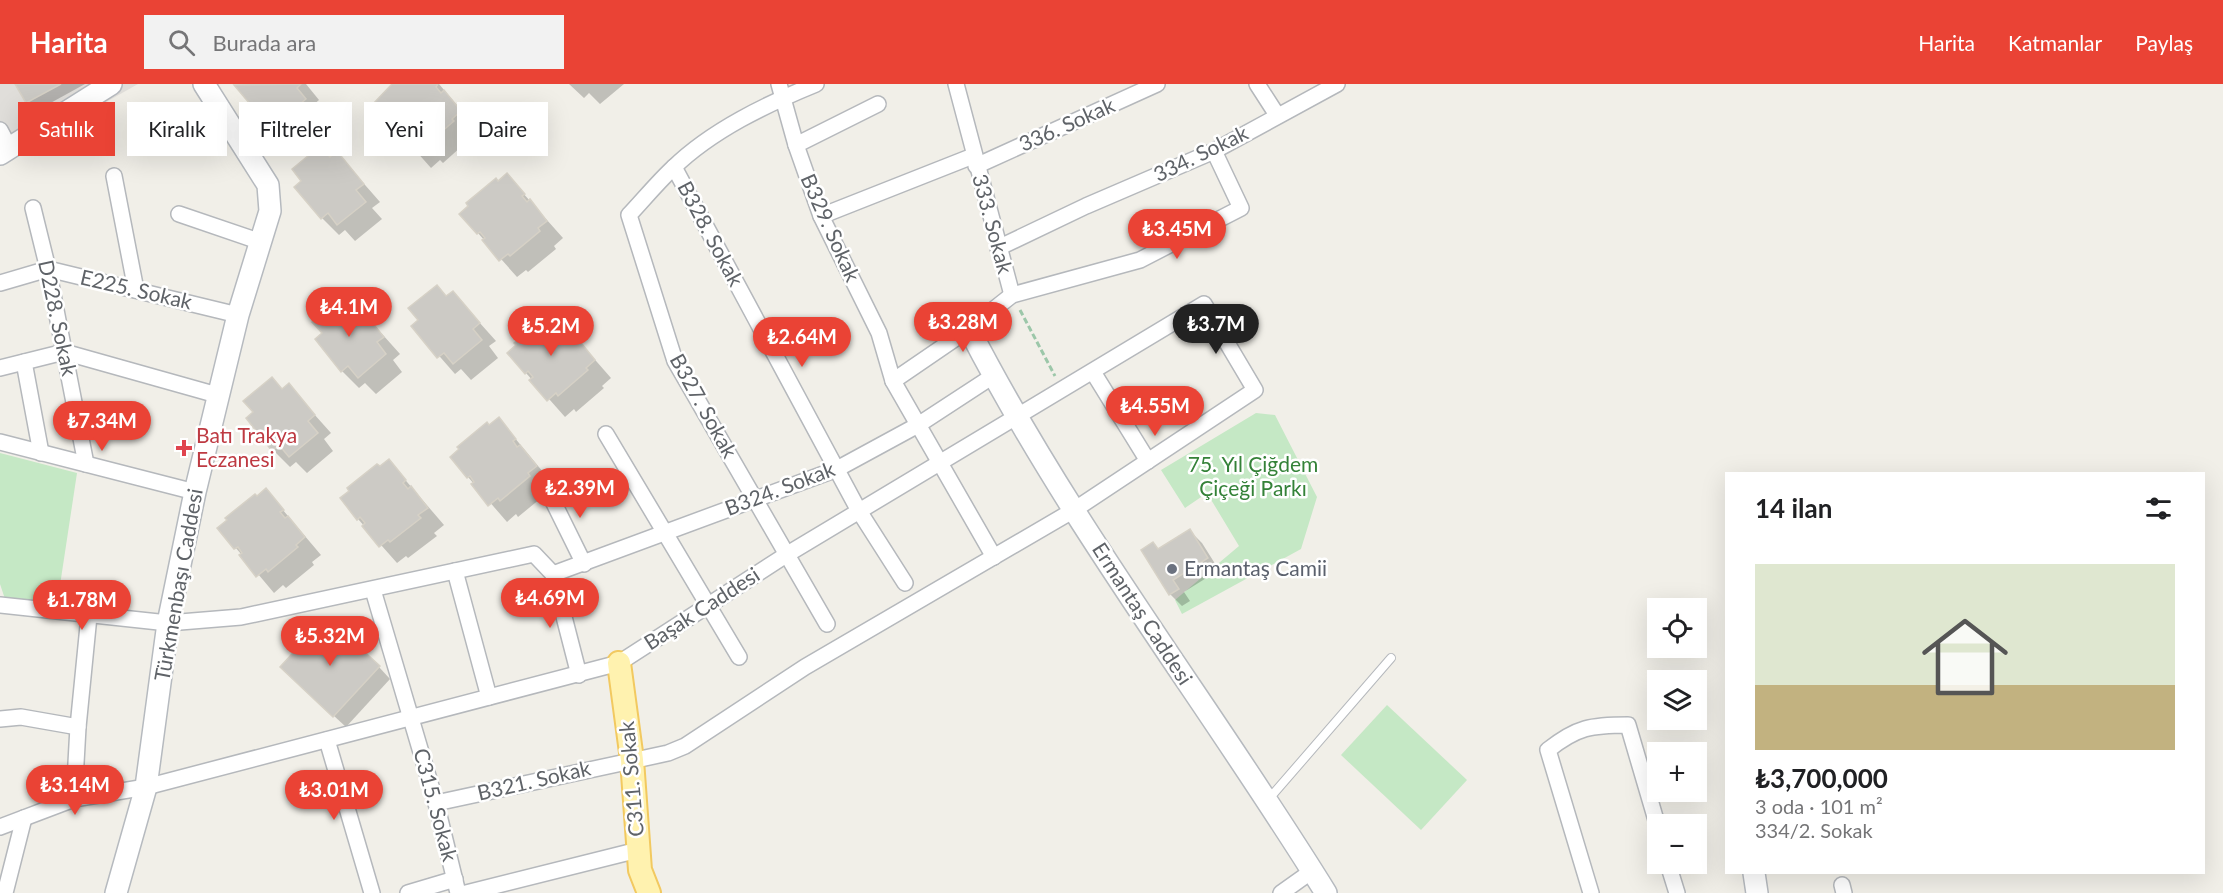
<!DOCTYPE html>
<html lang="tr">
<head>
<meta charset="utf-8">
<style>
	:root { --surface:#fff; --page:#f2f2f2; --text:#202124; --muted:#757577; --accent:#ea4335 }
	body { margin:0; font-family:Lato,sans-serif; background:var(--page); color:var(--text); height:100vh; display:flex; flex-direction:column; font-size:22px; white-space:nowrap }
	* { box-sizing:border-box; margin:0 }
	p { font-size:20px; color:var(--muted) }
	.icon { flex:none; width:33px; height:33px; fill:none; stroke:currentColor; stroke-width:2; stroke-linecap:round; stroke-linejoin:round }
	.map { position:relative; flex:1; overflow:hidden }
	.panel { position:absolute; left:1725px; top:388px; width:480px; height:402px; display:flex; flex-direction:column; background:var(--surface); border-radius:0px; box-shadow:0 6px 24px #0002 }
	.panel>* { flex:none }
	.guide { position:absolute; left:18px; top:18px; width:570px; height:54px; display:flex; gap:12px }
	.tools { position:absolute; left:1647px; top:514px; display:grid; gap:12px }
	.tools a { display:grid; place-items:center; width:60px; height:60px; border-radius:0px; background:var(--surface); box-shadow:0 6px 24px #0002; font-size:30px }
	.price { position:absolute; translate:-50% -51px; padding:0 14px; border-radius:21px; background:var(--accent); color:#fff; font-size:20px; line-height:39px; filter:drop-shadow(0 2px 3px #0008) }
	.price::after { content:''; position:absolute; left:50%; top:36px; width:18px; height:14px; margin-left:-9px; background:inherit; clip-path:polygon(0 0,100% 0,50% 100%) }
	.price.current { background:#222; color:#fff }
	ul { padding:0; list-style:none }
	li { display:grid; align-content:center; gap:12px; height:318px; padding:0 30px }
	li span { display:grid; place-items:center; height:186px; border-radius:0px; color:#555 }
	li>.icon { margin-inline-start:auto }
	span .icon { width:108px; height:108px; fill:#fffc; stroke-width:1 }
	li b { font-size:26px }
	h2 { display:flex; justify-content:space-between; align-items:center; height:72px; padding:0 30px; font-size:26px }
	.pill { padding:0 21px; border-radius:0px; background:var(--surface); box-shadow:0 6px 24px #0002; font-size:21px; line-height:54px }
	.pill.current { background:var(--accent); color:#fff }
	header { display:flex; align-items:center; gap:36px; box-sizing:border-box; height:84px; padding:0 30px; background:var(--accent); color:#fff }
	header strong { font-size:28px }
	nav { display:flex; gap:33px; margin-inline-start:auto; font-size:21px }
	.search { width:420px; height:54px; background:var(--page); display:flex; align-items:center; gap:15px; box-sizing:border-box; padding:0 21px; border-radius:0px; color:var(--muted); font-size:22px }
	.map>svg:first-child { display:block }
	.industrial { fill:#e0deda }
	.green { fill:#c5e8c5 }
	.shadow { fill:#0003 }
	.building { fill:#cccac5; stroke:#d6d1c6; stroke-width:1.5 }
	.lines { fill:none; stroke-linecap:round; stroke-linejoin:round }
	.lane-casing { stroke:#b5b8bc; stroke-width:10 }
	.street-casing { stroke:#b5b8bc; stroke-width:18 }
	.secondary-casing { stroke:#b6babf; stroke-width:24 }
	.primary-casing { stroke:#f2c960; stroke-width:26 }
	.path { stroke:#9cc7a9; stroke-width:3; stroke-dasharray:6 3; stroke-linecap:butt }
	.lane { stroke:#fff; stroke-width:8 }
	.street { stroke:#fff; stroke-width:15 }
	.secondary { stroke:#fff; stroke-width:21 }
	.primary { stroke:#fff2af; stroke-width:22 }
	.health-dot { fill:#e0444e; stroke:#fff; stroke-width:2 }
	.worship-dot { fill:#6b7280; stroke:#fff; stroke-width:2 }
	.labels { text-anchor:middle; stroke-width:5; stroke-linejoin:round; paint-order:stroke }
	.street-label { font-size:21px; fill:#5f6368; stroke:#fff }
	.health-label { font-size:21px; fill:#be3a42; stroke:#fff; text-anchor:start }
	.park-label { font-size:21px; fill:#348238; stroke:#fff }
	.worship-label { font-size:21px; fill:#5b616d; stroke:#fff; text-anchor:start }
</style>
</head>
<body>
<header>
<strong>Harita</strong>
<div class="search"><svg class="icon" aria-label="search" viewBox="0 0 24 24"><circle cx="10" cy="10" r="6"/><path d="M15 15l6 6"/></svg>Burada ara</div>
<nav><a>Harita</a><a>Katmanlar</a><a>Paylaş</a></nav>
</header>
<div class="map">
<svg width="2223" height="809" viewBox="0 0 2223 809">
	<rect width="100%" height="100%" fill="#f1efe8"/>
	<path class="industrial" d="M0,0H138L0,78Z"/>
	<g class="green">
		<path d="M1256,329L1275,331L1317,413L1301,465L1182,530L1175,516L1239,462L1207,409L1185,424L1161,386Z"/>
		<path d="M0,369L77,389L57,521L5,515L0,500Z"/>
		<path d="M1387,621L1467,696L1421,746L1341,671Z"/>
	</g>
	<g class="shadow">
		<path d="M17,0H85L36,27L27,19Z"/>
		<path d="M306,0L319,16L312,22L322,33L295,55L284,45L279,49L236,1Z"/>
		<path d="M394,0H439L477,45L468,53L470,55L443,79L440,76L431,84L392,40L382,10Z"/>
		<path d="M569,0H624L600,20L589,9L584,14Z"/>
		<path d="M337,69L380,118L372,124L382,135L355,157L345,146L339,151L322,134L331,74Z"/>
		<path d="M507,91L563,154L554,162L556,165L528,188L526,186L517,193L461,130Z"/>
		<path d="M437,203L447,213L453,209L496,257L489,262L498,274L471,296L461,285L455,290L413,242L420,236Z"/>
		<path d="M341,216L351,227L357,222L400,270L393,276L402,288L376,310L365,299L359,304L342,287L324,249Z"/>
		<path d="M555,230L611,294L602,302L604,304L576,328L574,325L565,333L526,289L546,238Z"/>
		<path d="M288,301L331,349L324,355L333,367L307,389L296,378L290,383L273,366L283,306Z"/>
		<path d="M499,335L553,400L544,407L546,410L518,433L516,430L507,438L468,393L489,343Z"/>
		<path d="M389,377L444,441L434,449L437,452L408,474L406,472L397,479L358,435L380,384Z"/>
		<path d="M266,406L321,471L312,478L314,481L286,504L283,501L274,509L219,444Z"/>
		<path d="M1190,447L1202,459L1219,486L1184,508L1190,517L1182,522L1170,510L1143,466H1159Z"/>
		<path d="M379,583L390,595L346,643L294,595Z"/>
	</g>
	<g class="building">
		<path d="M15,0H61L26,19Z"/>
		<path d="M301,0L297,4L306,15L277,39L268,27L261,33L234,1Z"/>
		<path d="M392,0H438L436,3L441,9L444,6L461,27L452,35L454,37L424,63L422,60L413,68L395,47L399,44L394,38L391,41L373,20Z"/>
		<path d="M320,62L330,73L337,67L364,100L356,106L366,118L337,141L328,129L321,135L294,103L301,97L292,85Z"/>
		<path d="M507,89L525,110L522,112L527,118L530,115L547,137L538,144L540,147L510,172L508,170L499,177L482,156L485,154L480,148L477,150L459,130L468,122L466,119L496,94L498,97Z"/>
		<path d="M437,201L446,212L453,207L480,239L473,245L482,256L453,280L444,269L437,274L411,242L418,236L408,224Z"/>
		<path d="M341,214L350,226L357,220L384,253L377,258L386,270L358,294L348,282L341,288L315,255L322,249L312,238Z"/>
		<path d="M555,228L573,249L570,252L575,258L578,255L595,276L586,284L588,286L558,312L556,309L547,317L529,296L533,293L528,287L525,290L507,269L516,261L514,259L544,234L546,236Z"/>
		<path d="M272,293L282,305L289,299L315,331L308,337L318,349L289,373L279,361L272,367L246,334L253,328L243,317Z"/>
		<path d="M499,333L516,355L513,357L517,363L520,361L537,382L528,389L530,392L500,417L498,414L488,422L471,400L474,398L470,392L467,394L450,373L459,365L457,363L487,338L489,341Z"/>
		<path d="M389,375L406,396L403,399L408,405L411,402L428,424L418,431L421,434L390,458L388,456L379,463L362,442L365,439L360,433L357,436L340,414L349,407L347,404L377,380L380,382Z"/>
		<path d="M266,404L284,426L280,428L285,434L288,432L305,453L296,461L298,463L268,488L266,485L256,493L239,471L242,469L238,463L234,465L217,444L227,436L225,434L255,410L257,412Z"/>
		<path d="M1190,445L1208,474L1173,496L1179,505L1169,511L1141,466L1153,458L1158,465Z"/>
		<path d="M326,533L380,582L333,633L280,583Z"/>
	</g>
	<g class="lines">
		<g class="lane-casing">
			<path id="lane" d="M1268,716L1391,574"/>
		</g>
		<g class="street-casing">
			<g id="street">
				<path d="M779,0L796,61L821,132L879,249L893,297L994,473"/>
				<path d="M816,0C767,20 712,46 673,84C658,98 644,115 629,131L675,277L827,540"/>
				<path d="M956,0L1012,211"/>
				<path d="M1257,0L1277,31"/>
				<path d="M0,46L10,65"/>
				<path d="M796,61L878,20"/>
				<path d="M976,82L1157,0"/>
				<path d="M674,83L859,427L905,499"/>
				<path d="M114,92L136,206"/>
				<path d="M33,124L48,185L86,380"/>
				<path d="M179,130L261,158"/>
				<path d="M821,132L973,72"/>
				<path d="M998,164L1086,122L1214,67L1337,0"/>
				<path d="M0,199L48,185L238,231"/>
				<path d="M24,278L41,369"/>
				<path d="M0,284L64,268L217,311"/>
				<path d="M1093,288L1148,377"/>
				<path d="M893,297L969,245L1012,211L1140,176L1241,124L1214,67"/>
				<path d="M606,350L739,573"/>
				<path d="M0,358L195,408"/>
				<path d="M547,405L584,480"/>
				<path d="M455,487L489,613"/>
				<path d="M553,490L579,591"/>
				<path d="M373,506L436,719L458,809"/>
				<path d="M0,521L168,539L241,533L534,470L553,490L837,385L918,341L993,292"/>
				<path d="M0,635L21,633L78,643"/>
				<path d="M327,656L372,809"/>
				<path d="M74,715L78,643L89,532"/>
				<path d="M0,743L74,715L146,703L619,579L786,471L1204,220L1255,306L1074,426L805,583L685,662L668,669L436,719"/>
				<path d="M1668,780L1677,809"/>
				<path d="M1842,801L1844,809"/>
				<path d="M5,809L24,734"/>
				<path d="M408,809L455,795"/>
				<path d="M466,809L638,766"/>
				<path d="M1281,809L1312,787"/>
				<path d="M1591,809L1548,666C1577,643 1591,641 1628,641L1658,743"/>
			</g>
		</g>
		<g class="secondary-casing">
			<g id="secondary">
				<path d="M0,70L111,0"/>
				<path d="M969,245C1071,443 1209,620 1326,809"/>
				<path d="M1754,789L1757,809"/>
				<path d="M116,809L146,703L168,539L195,408L238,231L270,127L268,101L204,0"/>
			</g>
		</g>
		<g class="primary-casing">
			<path id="primary" d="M619,579L632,676L640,786L649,809"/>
		</g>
		<path class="path" d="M1020,226L1055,292"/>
		<use href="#lane" class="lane"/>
		<use href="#street" class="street"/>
		<use href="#secondary" class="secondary"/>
		<use href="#primary" class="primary"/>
	</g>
	<path class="health-dot" d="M181 355h6v6h6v6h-6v6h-6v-6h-6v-6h6z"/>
	<circle class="worship-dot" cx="1172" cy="485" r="6"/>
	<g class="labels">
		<g class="street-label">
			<text transform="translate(1067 41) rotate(-24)" y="7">336. Sokak</text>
			<text transform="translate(1201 70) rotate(-26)" y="7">334. Sokak</text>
			<text transform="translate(992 140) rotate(75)" y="7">333. Sokak</text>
			<text transform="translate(830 144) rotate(66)" y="7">B329. Sokak</text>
			<text transform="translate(710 150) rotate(62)" y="7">B328. Sokak</text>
			<text transform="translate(136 206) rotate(13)" y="7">E225. Sokak</text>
			<text transform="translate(57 234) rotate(78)" y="7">D228. Sokak</text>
			<text transform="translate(703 322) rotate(61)" y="7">B327. Sokak</text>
			<text transform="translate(780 405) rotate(-21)" y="7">B324. Sokak</text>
			<text transform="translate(179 501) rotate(-80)" y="7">Türkmenbaşı Caddesi</text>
			<text transform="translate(702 525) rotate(-33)" y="7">Başak Caddesi</text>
			<text transform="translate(1142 530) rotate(57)" y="7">Ermantaş Caddesi</text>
			<text transform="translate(632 695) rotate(-95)" y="7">C311. Sokak</text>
			<text transform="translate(534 697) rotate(-13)" y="7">B321. Sokak</text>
			<text transform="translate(435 721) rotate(75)" y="7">C315. Sokak</text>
		</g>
		<g class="health-label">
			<text x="196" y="359">Batı Trakya<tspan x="196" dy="24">Eczanesi</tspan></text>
		</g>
		<g class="park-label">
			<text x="1253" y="388">75. Yıl Çiğdem<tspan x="1253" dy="24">Çiçeği Parkı</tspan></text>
		</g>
		<g class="worship-label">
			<text x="1184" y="492">Ermantaş Camii</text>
		</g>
	</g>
</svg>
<div class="tools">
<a><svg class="icon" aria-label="locate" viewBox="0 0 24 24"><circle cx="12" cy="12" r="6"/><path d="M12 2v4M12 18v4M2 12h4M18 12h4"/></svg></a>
<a><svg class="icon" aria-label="layers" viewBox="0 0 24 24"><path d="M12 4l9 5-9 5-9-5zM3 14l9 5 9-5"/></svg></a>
<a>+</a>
<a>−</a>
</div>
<b class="price" style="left:1177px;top:176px">₺3.45M</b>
<b class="price" style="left:349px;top:254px">₺4.1M</b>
<b class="price" style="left:963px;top:269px">₺3.28M</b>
<b class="price current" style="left:1216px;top:271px">₺3.7M</b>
<b class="price" style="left:551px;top:273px">₺5.2M</b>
<b class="price" style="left:802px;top:284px">₺2.64M</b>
<b class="price" style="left:1155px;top:353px">₺4.55M</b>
<b class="price" style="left:102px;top:368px">₺7.34M</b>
<b class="price" style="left:580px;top:435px">₺2.39M</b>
<b class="price" style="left:550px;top:545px">₺4.69M</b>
<b class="price" style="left:82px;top:547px">₺1.78M</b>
<b class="price" style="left:330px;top:583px">₺5.32M</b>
<b class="price" style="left:75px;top:732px">₺3.14M</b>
<b class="price" style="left:334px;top:737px">₺3.01M</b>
<div class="guide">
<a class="pill current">Satılık</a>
<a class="pill">Kiralık</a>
<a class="pill">Filtreler</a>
<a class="pill">Yeni</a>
<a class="pill">Daire</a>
</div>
<section class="panel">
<h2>14 ilan<svg class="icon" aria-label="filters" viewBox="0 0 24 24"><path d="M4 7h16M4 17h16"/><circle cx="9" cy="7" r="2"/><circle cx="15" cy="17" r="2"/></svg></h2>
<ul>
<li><span style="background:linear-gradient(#dfe7d0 65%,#c2b280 0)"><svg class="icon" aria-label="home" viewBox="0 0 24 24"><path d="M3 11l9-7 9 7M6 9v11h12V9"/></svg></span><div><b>₺3,700,000</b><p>3 oda · 101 m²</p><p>334/2. Sokak</p></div></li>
</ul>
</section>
</div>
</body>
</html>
